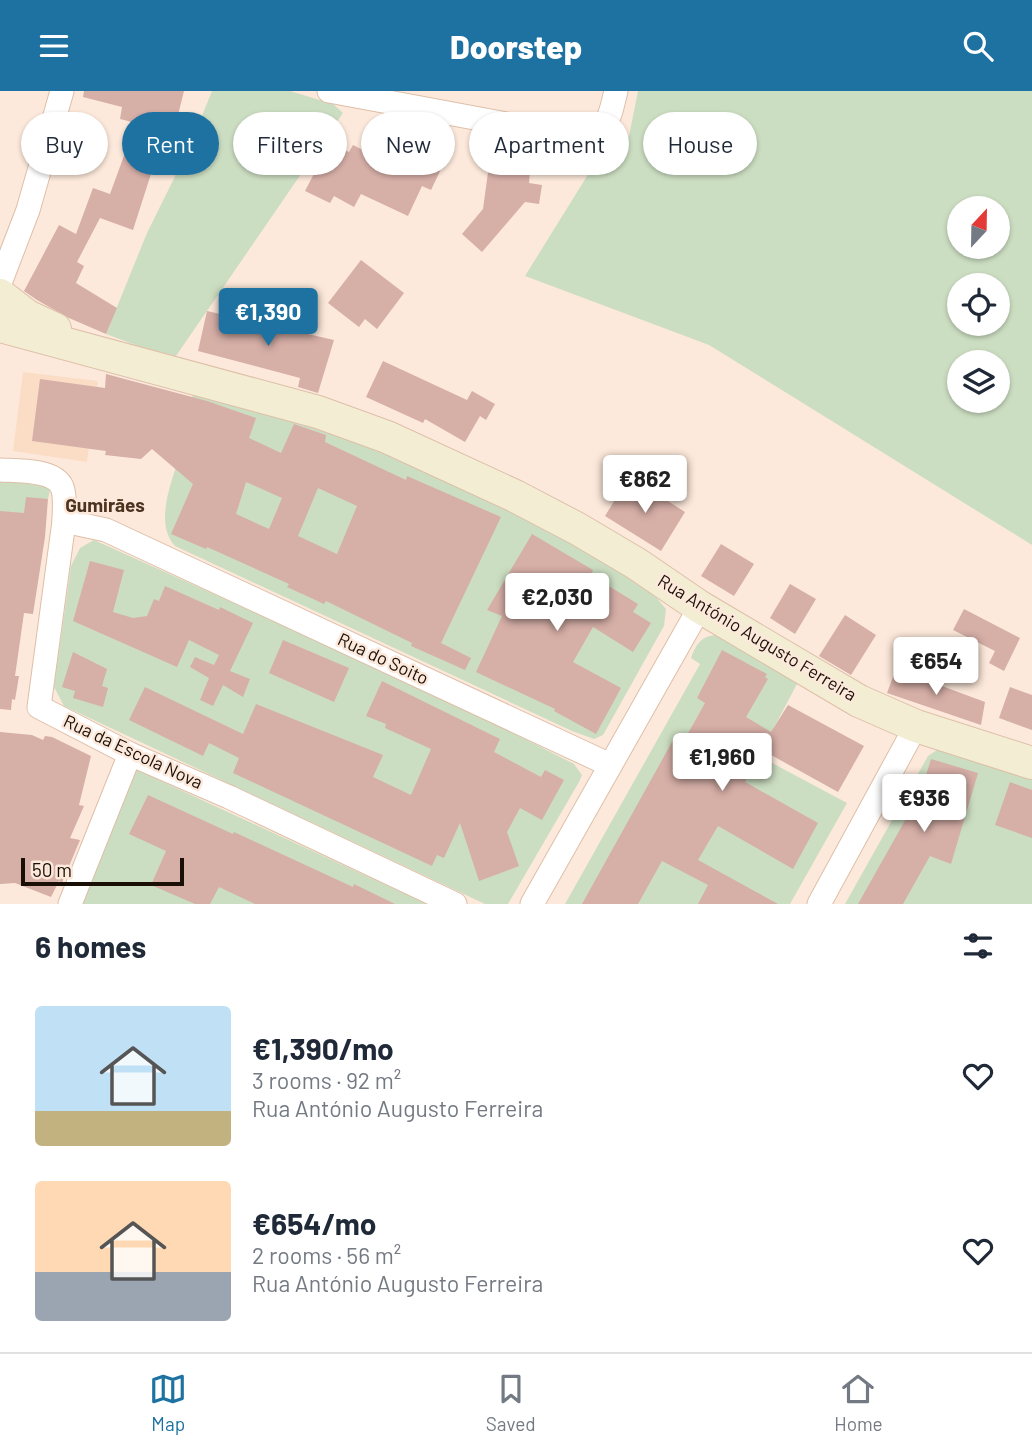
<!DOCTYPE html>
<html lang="en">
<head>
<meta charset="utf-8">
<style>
	:root { --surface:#fff; --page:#f6f6f7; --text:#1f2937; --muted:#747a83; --line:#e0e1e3; --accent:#1d72a2 }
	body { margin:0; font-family:Barlow,sans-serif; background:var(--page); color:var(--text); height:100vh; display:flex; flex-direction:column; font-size:26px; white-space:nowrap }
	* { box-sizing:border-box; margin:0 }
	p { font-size:23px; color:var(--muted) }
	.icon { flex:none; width:38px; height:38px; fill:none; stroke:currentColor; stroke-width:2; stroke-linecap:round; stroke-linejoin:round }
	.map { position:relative; height:813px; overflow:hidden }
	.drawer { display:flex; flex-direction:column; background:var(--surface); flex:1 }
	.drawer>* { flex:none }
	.top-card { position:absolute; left:21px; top:21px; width:990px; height:63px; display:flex; gap:14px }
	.needle { width:46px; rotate:22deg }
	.tools { position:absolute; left:947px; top:105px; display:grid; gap:14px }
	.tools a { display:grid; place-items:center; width:63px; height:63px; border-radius:50%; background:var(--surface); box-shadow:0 2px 5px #0004; font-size:35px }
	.scale { position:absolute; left:21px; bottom:18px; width:163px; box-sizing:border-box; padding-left:7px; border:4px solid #1a0f07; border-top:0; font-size:19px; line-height:24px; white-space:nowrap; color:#1a0f07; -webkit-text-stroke:5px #fde9db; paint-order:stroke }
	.price { position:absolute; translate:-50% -60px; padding:0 16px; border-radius:7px; background:#fff; color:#222; font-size:23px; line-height:46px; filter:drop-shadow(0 2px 4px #0008) }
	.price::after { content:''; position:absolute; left:50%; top:42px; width:21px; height:16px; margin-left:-10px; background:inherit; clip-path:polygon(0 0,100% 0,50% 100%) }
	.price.current { background:var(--accent); color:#fff }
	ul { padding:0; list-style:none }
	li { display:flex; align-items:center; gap:21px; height:175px; padding:0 35px }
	li span { display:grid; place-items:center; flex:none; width:196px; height:140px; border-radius:7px; color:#555 }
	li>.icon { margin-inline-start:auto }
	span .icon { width:84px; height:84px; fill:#fffc; stroke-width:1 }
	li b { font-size:30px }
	h2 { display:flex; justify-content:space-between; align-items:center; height:84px; padding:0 35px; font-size:30px }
	.chip { padding:0 24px; border-radius:32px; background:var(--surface); box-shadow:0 2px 5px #0004; font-size:24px; line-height:63px }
	.chip.current { background:var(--accent); color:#fff }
	header { display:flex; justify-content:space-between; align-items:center; height:91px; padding:0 35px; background:var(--accent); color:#fff; font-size:32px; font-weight:800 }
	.tabs { display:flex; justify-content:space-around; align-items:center; height:98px; border-top:2px solid var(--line); background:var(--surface); font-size:19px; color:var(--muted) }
	.tabs a { display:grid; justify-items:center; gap:4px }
	.tabs .current { color:var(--accent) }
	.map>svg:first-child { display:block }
	.built { fill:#fbddc6 }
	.green { fill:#ccdec2; fill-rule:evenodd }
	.building { fill:#d6afa7; fill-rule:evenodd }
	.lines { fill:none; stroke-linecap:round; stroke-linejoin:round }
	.street-casing { stroke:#debfa8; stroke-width:25 }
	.secondary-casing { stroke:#debfa8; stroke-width:34 }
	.street { stroke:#fff; stroke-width:23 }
	.secondary { stroke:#f3edd4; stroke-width:32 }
	.labels { text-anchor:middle; stroke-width:5; stroke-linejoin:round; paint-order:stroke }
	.street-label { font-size:18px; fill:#1a0f07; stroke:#fde9db }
	.neighbourhood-label { font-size:19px; font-weight:bold; fill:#4c331f; stroke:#fde9db }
</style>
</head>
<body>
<header><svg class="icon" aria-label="menu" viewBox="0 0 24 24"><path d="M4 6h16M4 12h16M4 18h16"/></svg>Doorstep<svg class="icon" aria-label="search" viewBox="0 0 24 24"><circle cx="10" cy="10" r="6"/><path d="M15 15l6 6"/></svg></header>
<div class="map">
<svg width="1032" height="813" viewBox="0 0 1032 813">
	<rect width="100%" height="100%" fill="#fde9db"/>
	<path class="built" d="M23,281L98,290L87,371L13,360Z"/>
	<g class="green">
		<path d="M212,0H290L333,13L343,22L176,265L138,255L106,243L147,142L189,57Z"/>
		<path d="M638,0H1032V454L709,254L525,185L592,77L629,45ZM959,117H998V156H959ZM959,194H998V233H959ZM959,271H998V310H959Z"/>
		<path d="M195,297L342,341L575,451L656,506L666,518L664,535L603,644L594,648L572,640L175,455C153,432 173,386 182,359L177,356Z"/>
		<path d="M0,389L45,395L50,399L48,408L0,453Z"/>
		<path d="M94,449L451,610L574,673L582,684L579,691L508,813H485L64,615L54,596L71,475L80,457Z"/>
		<path d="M715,544L721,545L798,591L759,665L847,712L790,813H565L700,573L691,567C696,554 700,546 715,544Z"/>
		<path d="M943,655L1032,683V813H845L928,665Z"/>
		<path d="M135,678L427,813H80Z"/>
	</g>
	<g class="building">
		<path d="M84,0H184L175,36L194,43L182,70L158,61L133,139L100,127L77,171L84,175L76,192L117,217L106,243L69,227L37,209L24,200L59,134L76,143L93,97L110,103L136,32L120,28L122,16L83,6Z"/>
		<path d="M330,52L349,61L353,54L400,78L409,59L443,74L431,99L422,95L408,125L361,103L354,116L334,105L330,112L305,100Z"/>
		<path d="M489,74L530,80L529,92L542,94L539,113L525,111L482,161L462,143L483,118Z"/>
		<path d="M361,169L404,202L377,238L365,228L359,236L328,212Z"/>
		<path d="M207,220L334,249L318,302L298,296L300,287L198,260Z"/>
		<path d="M383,270L467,309L472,300L495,313L486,329L480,325L465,351L425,328L423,332L366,306Z"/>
		<path d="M106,283L207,310L256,327L249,347L281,362L294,333L326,344L325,351L406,389L407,385L501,426L441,552L471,567L465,579L411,555L412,552L326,510L324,513L287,496L289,493L207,456L206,458L171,443L193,393L152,358L141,368L105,364L106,360L32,350L40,288L105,297ZM246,391L282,407L269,438L236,423ZM318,397L357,415L337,463L298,445Z"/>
		<path d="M626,391L640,400L643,394L685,421L661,460L605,425Z"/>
		<path d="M26,406L48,408L45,446L33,523L24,522L15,585H19L15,609L12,608L11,619L0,618V420L24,422Z"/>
		<path d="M532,443L593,479L591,484L638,513L633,521L651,532L633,561L593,536L573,571L621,597L596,643L554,620L555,618L476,581L502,525L487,519Z"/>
		<path d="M721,453L754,473L734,505L701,485Z"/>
		<path d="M90,470L124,479L113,521L133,527L147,525L154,508L159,510L165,495L219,519L220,516L253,532L230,580L250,588L243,606L223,594L213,615L200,609L209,587L190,576L195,566L214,574L219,564L189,549L177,576L73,530Z"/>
		<path d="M790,493L816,508L795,543L770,527Z"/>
		<path d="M964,518L1020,547L1004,580L989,572L995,560L953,539Z"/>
		<path d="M845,524L876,544L851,584L819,565Z"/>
		<path d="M283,549L349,577L334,611L269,582Z"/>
		<path d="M722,559L767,583L765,586L768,588L746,626L771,641L788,614L864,655L838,701L762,659L745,691L818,732L793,778L718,735L698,769L778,813H698L708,794L662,770L638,813H582L677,642L686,646L705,612L697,607Z"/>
		<path d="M73,561L107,578L102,595L108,597L103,616L73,607L75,600L62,596Z"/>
		<path d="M896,578L985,611L981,634L887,602Z"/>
		<path d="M382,590L500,648L494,661L541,686L545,679L564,689L542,729L520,717L507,741L519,775L479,790L460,732L444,767L437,764L432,775L233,682L239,667L209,652L203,665L129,629L145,596L243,643L256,613L383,664L373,686L411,704L431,658L385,637L386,633L366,625Z"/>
		<path d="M1010,596L1032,604V639L999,627Z"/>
		<path d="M0,641L32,644L43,649L45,645L52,646L91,665L79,714L84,715L70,747L80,749L62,792L59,790L51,806L15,792L0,793Z"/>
		<path d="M931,668L978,682L951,773L930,765L903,813H858L907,726L912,729Z"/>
		<path d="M1010,691L1032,699V747L995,734Z"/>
		<path d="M148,704L233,743L234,741L353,796L354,793L395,813H255L219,796L210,813H195L151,794L166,760L129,743Z"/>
	</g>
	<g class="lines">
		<g class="street-casing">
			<g id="street">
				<path d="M329,0L582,47C610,38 609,27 616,0"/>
				<path d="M0,192L28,119L62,0"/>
				<path d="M0,379C17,380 54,378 62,396C66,406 64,419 64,430L39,616L130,663L229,706L455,813"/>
				<path d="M64,430L106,439L610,674"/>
				<path d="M70,813L130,663"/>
				<path d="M532,813L700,516"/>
				<path d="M819,813L916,635"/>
			</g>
		</g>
		<g class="secondary-casing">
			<g id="secondary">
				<path d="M0,204L27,225L55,238"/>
				<path d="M0,235L318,321L387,346L515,405L578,438L637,473L700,516L859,610L916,635L1032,672"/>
			</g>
		</g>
		<use href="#street" class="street"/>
		<use href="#secondary" class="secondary"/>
	</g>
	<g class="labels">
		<g class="street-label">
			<text transform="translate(757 547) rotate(31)" y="6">Rua António Augusto Ferreira</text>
			<text transform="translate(383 568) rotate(25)" y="6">Rua do Soito</text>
			<text transform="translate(133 661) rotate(25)" y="6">Rua da Escola Nova</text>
		</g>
		<g class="neighbourhood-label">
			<text x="105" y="421">Gumirães</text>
		</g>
	</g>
</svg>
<div class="tools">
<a><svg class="needle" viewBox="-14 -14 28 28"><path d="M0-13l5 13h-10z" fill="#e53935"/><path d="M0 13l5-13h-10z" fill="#747a83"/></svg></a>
<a><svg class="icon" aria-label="locate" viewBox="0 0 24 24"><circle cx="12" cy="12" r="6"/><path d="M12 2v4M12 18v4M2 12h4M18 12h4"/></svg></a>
<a><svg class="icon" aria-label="layers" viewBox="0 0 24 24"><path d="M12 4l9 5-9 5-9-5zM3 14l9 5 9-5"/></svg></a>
</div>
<div class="scale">50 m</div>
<b class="price current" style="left:268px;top:257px">€1,390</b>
<b class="price" style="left:645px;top:424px">€862</b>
<b class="price" style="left:557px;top:542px">€2,030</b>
<b class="price" style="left:936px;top:606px">€654</b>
<b class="price" style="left:722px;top:702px">€1,960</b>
<b class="price" style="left:924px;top:743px">€936</b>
<div class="top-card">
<a class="chip">Buy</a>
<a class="chip current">Rent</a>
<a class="chip">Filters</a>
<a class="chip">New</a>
<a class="chip">Apartment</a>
<a class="chip">House</a>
</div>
</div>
<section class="drawer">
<h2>6 homes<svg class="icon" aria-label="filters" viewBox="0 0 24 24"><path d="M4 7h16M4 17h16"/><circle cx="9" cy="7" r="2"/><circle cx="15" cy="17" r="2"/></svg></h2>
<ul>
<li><span style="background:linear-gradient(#bfe0f5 75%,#c2b280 0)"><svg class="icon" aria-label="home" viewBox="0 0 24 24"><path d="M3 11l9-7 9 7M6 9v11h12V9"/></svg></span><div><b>€1,390/mo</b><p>3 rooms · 92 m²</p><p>Rua António Augusto Ferreira</p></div><svg class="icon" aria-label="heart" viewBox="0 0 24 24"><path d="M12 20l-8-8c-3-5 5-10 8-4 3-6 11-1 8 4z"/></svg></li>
<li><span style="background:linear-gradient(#ffd9b3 65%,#9aa5b1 0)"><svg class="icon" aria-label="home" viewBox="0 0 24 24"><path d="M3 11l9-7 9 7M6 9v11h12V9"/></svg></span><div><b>€654/mo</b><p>2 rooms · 56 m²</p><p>Rua António Augusto Ferreira</p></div><svg class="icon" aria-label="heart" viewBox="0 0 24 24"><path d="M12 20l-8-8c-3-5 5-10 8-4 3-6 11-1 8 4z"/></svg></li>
</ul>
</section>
<nav class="tabs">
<a class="current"><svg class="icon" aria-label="map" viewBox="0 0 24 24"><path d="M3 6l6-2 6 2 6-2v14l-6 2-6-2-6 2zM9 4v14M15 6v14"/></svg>Map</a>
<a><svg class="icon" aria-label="saved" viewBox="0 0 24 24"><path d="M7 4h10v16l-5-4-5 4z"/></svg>Saved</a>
<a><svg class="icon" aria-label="home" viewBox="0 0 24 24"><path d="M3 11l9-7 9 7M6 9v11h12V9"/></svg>Home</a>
</nav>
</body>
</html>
